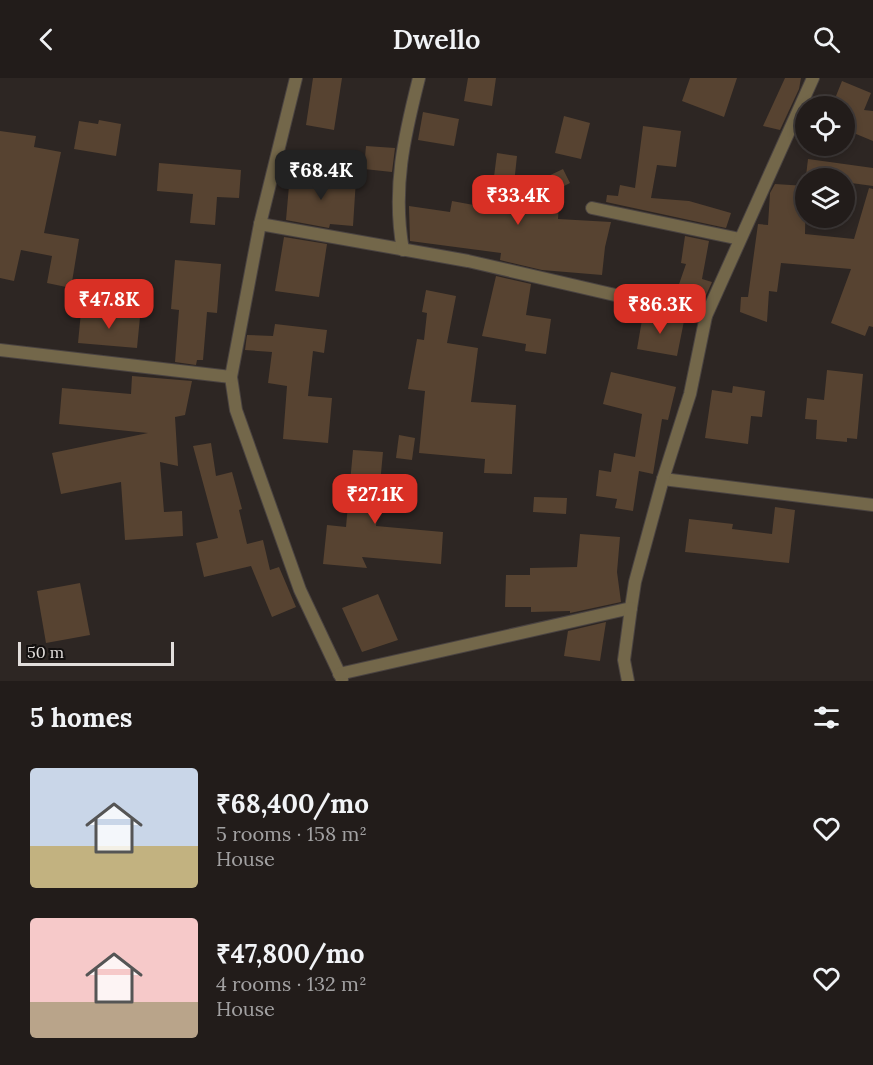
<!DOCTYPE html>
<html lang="en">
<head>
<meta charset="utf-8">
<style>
	:root { --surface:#221c1a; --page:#2e2927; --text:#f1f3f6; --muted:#a2a1a2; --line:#3f3a39; --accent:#d93025 }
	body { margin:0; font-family:Lora,serif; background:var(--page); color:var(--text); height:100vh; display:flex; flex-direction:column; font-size:22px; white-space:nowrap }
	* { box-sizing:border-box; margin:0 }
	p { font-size:20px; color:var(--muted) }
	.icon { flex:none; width:33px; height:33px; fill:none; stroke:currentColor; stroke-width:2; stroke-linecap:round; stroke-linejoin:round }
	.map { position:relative; height:603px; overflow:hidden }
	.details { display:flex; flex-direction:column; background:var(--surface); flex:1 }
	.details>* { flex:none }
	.buttons { position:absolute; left:795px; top:18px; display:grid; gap:12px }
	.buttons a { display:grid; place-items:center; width:60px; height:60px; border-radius:50%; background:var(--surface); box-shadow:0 3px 9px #0003,0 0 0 2px var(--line); font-size:30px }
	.scale { position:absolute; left:18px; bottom:15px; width:156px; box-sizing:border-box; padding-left:6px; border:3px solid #e2dedc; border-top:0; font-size:16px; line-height:21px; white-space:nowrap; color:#e2dedc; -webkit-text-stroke:4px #13100f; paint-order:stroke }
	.price { position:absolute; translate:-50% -51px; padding:0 14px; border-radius:12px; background:var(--accent); color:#fff; font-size:20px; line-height:39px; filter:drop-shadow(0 2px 3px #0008) }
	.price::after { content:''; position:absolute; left:50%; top:36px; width:18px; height:14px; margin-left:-9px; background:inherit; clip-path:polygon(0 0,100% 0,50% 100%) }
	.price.active { background:#222; color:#fff }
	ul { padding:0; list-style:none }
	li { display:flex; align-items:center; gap:18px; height:150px; padding:0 30px }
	li span { display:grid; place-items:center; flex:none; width:168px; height:120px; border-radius:6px; color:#555 }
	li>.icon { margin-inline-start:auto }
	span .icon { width:72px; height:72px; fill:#fffc; stroke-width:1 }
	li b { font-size:26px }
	h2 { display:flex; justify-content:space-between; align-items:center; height:72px; padding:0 30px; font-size:26px }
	header { display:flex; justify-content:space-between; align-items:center; height:78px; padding:0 30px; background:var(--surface); font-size:27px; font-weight:600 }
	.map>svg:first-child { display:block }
	.building { fill:#574331 }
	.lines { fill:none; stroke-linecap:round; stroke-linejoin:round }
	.street-casing { stroke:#4a4341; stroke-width:14 }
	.street { stroke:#73674a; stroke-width:12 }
</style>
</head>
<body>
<header><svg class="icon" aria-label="back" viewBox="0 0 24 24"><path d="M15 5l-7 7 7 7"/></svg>Dwello<svg class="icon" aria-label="search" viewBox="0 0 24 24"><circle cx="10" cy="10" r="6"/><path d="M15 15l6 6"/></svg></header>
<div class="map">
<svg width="873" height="603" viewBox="0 0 873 603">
	<rect width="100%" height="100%" fill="#2d2623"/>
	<g class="building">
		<path d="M313,0H342L334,52L306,47Z"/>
		<path d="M468,0H496L492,28L464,23Z"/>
		<path d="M690,0H737L724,39L682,23Z"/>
		<path d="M785,0H801L799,11L780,52L763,48Z"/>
		<path d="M842,3L871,15L864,32L873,33V63L844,51V28H832Z"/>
		<path d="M423,34L459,41L454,68L418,62Z"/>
		<path d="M564,38L590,45L581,81L555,75Z"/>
		<path d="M99,42L121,46L116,78L74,71L79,43L98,46Z"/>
		<path d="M643,48L681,53L676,89L657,87L651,120L689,123L731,135L726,150L606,124L607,117L618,118L620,107L635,110Z"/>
		<path d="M0,53L36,58L34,69L61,74L44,155L79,161L71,210L47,205L52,178L21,172L14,203L0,200Z"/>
		<path d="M366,68L395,70L392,94L364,91Z"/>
		<path d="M497,75L517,78L513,115L563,91L570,105L560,110L558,141L611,144L605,169L602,197L542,192L500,182L501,175L410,163L409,128L450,134L452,123L490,130Z"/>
		<path d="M808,81L873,90V108L844,104V100L806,98Z"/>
		<path d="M159,85L241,92L239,120L217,119L215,147L190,145L193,116L157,113Z"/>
		<path d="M290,96L356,101L353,148L330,146L329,150L286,142Z"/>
		<path d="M775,106L806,108L805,156L854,161L869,110L873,111V249L869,248L865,258L831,245L851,191L781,185L777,214L769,213L767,244L740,234L741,219H748L758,146L768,147L770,115Z"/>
		<path d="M685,158L709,163L702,201L712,204L704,222L677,212L686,186L681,185Z"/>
		<path d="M284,159L327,166L319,219L275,213Z"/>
		<path d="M175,182L221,186L217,235L207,234L203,282H197L196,287L175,284L179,232L171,231Z"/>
		<path d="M496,198L531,206L526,237L551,241L546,276L525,273L526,266L482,258Z"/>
		<path d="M426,212L456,218L447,265L478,270L471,324L516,327L512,396L484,395L485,381L419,375L425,313L408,311L417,261L424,262L427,235L422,234Z"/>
		<path d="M81,234L140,239L137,270L78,265Z"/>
		<path d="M643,236L684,243L677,278L637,271Z"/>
		<path d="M275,246L327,252L324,275L313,273L308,318L332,320L328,365L283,361L287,308L268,305L272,274L245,272L247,257L273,258Z"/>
		<path d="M827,292L863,296L857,361L847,360V364L816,361L817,342L805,341L807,320L824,322Z"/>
		<path d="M611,294L676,309L668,342L662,341L653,396L639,393L633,433L615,430L617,421L596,418L599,392L611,394L614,375L635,379L642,336L603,326Z"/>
		<path d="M132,298L192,303L185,337L175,339L178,388L160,384L164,434L182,433L183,458L125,462L121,404L61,416L52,375L148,355L59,346L62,310L131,316Z"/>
		<path d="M733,308L765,313L762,339L751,338L748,366L705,360L712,312L732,315Z"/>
		<path d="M399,357L415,360L412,382L396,380Z"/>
		<path d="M211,365L216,398L232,394L242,431L239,432L247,466L263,462L270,492L279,489L296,529L272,539L251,488L204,499L196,465L218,460L193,368Z"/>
		<path d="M353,372L383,374L376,448L443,454L441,486L362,479L367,490L323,486L327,447L346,449Z"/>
		<path d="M534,419L567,420L566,436L533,434Z"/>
		<path d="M775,429L795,432L789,485L685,474L689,441L733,446L732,451L772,456Z"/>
		<path d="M580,456L620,459L617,494L621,524L570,535V533L531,534V529H505L506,497H530V490L577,489Z"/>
		<path d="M80,505L90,557L46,565L37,513Z"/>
		<path d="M378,516L398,562L362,574L342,530Z"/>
		<path d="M606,544L600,583L564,578L568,553Z"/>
	</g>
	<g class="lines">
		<g class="street-casing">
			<g id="street">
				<path d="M296,0L260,146L231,299L236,332L300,512L342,601"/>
				<path d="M592,130L740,161"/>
				<path d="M260,146L468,183L706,238"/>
				<path d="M403,172C392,111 404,59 419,0"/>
				<path d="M0,272L231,299"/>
				<path d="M663,401L873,427"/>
				<path d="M339,596L631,530L635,504L663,401L690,316L706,238L813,0"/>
				<path d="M628,603L624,582L631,530"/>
			</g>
		</g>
		<use href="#street" class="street"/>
	</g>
</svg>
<div class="buttons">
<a><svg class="icon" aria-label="locate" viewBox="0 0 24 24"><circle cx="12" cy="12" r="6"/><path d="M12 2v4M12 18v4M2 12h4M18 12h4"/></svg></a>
<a><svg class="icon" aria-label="layers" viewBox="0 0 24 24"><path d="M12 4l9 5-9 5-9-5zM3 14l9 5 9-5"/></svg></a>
</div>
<div class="scale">50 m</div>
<b class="price active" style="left:321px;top:123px">₹68.4K</b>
<b class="price" style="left:518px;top:148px">₹33.4K</b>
<b class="price" style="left:109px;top:252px">₹47.8K</b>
<b class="price" style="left:660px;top:257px">₹86.3K</b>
<b class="price" style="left:375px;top:447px">₹27.1K</b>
</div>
<section class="details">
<h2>5 homes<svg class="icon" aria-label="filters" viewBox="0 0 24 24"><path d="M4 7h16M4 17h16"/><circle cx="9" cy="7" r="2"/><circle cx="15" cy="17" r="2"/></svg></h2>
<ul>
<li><span style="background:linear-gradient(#c9d6e8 65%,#c2b280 0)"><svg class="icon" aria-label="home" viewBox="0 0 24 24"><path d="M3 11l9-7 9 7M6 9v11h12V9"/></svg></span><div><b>₹68,400/mo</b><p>5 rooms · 158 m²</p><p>House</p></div><svg class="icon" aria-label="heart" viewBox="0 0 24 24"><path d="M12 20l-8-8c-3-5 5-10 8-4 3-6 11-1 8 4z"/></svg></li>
<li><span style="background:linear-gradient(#f6c9c9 70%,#b9a48a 0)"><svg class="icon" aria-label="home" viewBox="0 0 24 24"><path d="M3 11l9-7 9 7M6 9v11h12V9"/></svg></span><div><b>₹47,800/mo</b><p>4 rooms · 132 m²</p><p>House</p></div><svg class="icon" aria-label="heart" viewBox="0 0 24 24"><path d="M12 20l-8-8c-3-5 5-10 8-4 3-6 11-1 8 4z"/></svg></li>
</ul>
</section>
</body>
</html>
